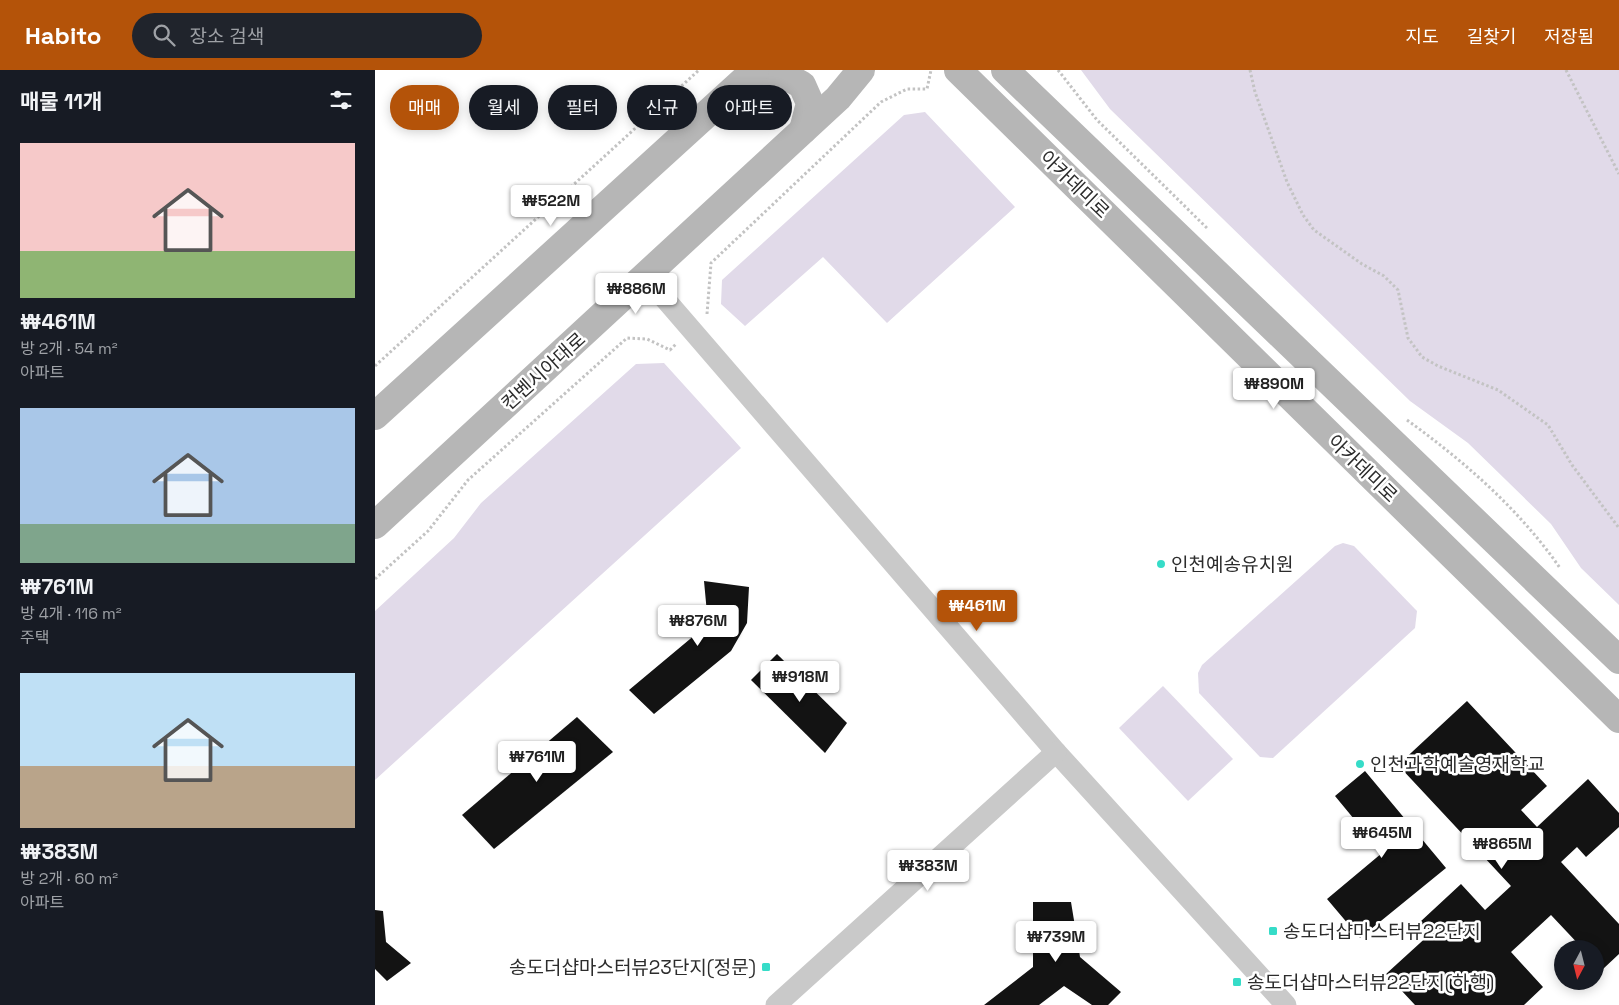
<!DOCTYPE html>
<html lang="ko">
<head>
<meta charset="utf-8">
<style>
	:root { --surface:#171b24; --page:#20242c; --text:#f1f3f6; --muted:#9ea1a6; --accent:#b45309 }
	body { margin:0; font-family:"Space Grotesk","Noto Sans KR",sans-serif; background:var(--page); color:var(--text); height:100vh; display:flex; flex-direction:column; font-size:19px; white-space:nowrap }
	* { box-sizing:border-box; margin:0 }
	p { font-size:16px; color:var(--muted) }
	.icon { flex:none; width:28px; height:28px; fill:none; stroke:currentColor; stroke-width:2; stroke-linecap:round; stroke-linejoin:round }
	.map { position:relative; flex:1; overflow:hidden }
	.side { display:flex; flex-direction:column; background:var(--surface); width:375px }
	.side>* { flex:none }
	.hud { position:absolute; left:15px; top:15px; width:475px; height:45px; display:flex; gap:10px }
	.needle { width:32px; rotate:187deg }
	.fabs { position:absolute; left:1179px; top:870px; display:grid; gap:10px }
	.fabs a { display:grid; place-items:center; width:50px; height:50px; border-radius:50%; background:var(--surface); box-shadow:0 2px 12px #0003; font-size:25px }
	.price { position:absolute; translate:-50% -42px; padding:0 11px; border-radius:5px; background:#fff; color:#222; font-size:16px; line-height:32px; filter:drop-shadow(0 1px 2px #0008) }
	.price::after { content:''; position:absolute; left:50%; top:30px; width:15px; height:11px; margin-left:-8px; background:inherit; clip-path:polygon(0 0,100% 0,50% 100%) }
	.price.current { background:var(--accent); color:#fff }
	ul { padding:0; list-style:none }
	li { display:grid; align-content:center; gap:10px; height:265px; padding:0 20px }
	li span { display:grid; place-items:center; height:155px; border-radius:0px; color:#555 }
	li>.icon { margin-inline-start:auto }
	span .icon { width:90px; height:90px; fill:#fffc; stroke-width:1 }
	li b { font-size:21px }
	h2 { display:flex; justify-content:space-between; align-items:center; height:60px; padding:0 20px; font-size:21px }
	.pill { padding:0 18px; border-radius:22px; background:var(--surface); box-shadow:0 2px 12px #0003; font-size:18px; line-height:45px }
	.pill.current { background:var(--accent); color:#fff }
	header { display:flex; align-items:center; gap:30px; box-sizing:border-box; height:70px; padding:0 25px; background:var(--accent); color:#fff }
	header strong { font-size:24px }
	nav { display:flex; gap:28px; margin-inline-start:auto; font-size:18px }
	.search { width:350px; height:45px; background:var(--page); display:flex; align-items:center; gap:12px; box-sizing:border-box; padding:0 18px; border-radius:28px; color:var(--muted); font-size:19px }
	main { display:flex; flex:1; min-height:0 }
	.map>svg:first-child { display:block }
	.green { fill:#e1dae9 }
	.building { fill:#131313 }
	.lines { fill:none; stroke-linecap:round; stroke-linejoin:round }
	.path { stroke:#c3c3c3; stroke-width:3; stroke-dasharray:2.5 2.5; stroke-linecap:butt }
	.minor { stroke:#c9c9c9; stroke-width:21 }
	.secondary { stroke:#b6b6b6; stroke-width:28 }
	.poi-dot { fill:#36dcc8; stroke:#fff; stroke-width:2 }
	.labels { text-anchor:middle; stroke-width:5; stroke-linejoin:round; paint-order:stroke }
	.street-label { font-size:19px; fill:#2c2c2c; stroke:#fff }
	.poi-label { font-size:19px; fill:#2c2c2c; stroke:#fff; text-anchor:start }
</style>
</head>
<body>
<header>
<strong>Habito</strong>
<div class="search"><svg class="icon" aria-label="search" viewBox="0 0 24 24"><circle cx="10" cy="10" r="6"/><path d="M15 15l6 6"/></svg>장소 검색</div>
<nav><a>지도</a><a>길찾기</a><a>저장됨</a></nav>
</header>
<main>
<section class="side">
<h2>매물 11개<svg class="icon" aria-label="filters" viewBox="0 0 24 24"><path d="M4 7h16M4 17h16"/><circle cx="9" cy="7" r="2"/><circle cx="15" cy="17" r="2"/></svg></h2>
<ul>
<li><span style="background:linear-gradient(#f6c9c9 70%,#8fb573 0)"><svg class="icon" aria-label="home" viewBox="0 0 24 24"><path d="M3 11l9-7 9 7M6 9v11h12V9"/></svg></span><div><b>₩461M</b><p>방 2개 · 54 m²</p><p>아파트</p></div></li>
<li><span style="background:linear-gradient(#a9c7e8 75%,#7fa58c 0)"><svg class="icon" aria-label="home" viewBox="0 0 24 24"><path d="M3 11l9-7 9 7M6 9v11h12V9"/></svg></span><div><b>₩761M</b><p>방 4개 · 116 m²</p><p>주택</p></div></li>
<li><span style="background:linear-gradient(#bfe0f5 60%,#b9a48a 0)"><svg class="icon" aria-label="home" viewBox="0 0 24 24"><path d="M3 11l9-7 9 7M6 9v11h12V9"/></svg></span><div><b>₩383M</b><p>방 2개 · 60 m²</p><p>아파트</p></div></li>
</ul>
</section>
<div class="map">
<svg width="1244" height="935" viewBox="0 0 1244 935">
	<rect width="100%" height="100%" fill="#fff"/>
	<g class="green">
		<path d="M706,0H1244V535L1206,498L1176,454L1093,373L1035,331L735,39Z"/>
		<path d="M550,42L640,137L512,253L448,187L370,256L346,234L347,210L529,45Z"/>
		<path d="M289,293L366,378L0,710V541L79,468L106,433L261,294Z"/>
		<path d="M968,473L979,476L1042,541L1040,558L898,688L885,687L824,623L823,603L827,595L960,476Z"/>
		<path d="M788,616L858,689L813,731L744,658Z"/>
	</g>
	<g class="building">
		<path d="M329,511L374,517L372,553L356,581L279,644L254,620L333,554Z"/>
		<path d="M402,584L472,653L450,683L376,610Z"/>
		<path d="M1092,631L1172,716L1146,740L1162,757L1213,709L1244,743V757L1211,787L1202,777L1186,792L1244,854V884L1228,899L1220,891V879H1208L1176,845L1136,882L1168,917L1149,935H1040L1011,904L1056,863L1045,852L1086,814L1110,840L1136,816L1023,695Z"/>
		<path d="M202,647L238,682L119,779L87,745Z"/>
		<path d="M990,701L1071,798L985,868L952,829L1007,783L960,726Z"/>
		<path d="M658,832H696L705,887L746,922L733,935H717L689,916L664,935H609L658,897Z"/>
		<path d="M0,840L8,841L11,872L36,893L12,911L0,899Z"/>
	</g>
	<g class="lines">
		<g class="path">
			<path d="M683,0L722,50L833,159"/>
			<path d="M875,0L880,22L912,112L928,145L939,160L987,194L1009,206L1023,220L1033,268L1047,287L1063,296L1123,320L1173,355L1197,395L1244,458"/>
			<path d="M1191,0L1244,104"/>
			<path d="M332,244L336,193L506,32L532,19H552L556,0"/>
			<path d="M0,296L324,0"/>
			<path d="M1032,350C1090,392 1144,439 1185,498"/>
			<path d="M0,509L53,461L93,410L252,268L272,269L295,280L301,274"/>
		</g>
		<g class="minor">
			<path d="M271,207L681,682L911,935"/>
			<path d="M401,935L681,682"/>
		</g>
		<g class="secondary">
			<path d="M583,0L1244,649"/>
			<path d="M630,0L1244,590"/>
			<path d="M376,4L405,3L427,15L435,33L428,60"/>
			<path d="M0,346L380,0"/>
			<path d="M0,455L463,28L486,0"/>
		</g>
	</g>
	<g class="poi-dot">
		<circle cx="786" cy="494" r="5"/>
		<circle cx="985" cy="694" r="5"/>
		<rect x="893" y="856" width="10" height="10" rx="2.5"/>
		<rect x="386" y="892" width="10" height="10" rx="2.5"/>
		<rect x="857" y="907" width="10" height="10" rx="2.5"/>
	</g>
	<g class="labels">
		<g class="street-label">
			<text transform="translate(700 114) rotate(44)" y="7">아카데미로</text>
			<text transform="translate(168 301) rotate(-42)" y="7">컨벤시아대로</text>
			<text transform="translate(988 398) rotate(44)" y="7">아카데미로</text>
		</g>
		<g class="poi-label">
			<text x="796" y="501">인천예송유치원</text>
			<text x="995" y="701">인천과학예술영재학교</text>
			<text x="908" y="868">송도더샵마스터뷰22단지</text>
			<text x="381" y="904" text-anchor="end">송도더샵마스터뷰23단지(정문)</text>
			<text x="872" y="919">송도더샵마스터뷰22단지(하행)</text>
		</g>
	</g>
</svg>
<div class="fabs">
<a><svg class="needle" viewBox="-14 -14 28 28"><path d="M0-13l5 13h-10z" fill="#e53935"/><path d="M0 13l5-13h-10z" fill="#9ea1a6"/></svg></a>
</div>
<b class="price" style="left:176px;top:157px">₩522M</b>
<b class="price" style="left:261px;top:245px">₩886M</b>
<b class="price" style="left:899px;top:340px">₩890M</b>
<b class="price current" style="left:602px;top:562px">₩461M</b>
<b class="price" style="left:323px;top:577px">₩876M</b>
<b class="price" style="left:425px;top:633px">₩918M</b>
<b class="price" style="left:162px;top:713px">₩761M</b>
<b class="price" style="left:1007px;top:789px">₩645M</b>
<b class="price" style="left:1127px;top:800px">₩865M</b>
<b class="price" style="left:553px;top:822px">₩383M</b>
<b class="price" style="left:681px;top:893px">₩739M</b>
<div class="hud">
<a class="pill current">매매</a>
<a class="pill">월세</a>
<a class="pill">필터</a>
<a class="pill">신규</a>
<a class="pill">아파트</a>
</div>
</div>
</main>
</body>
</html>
